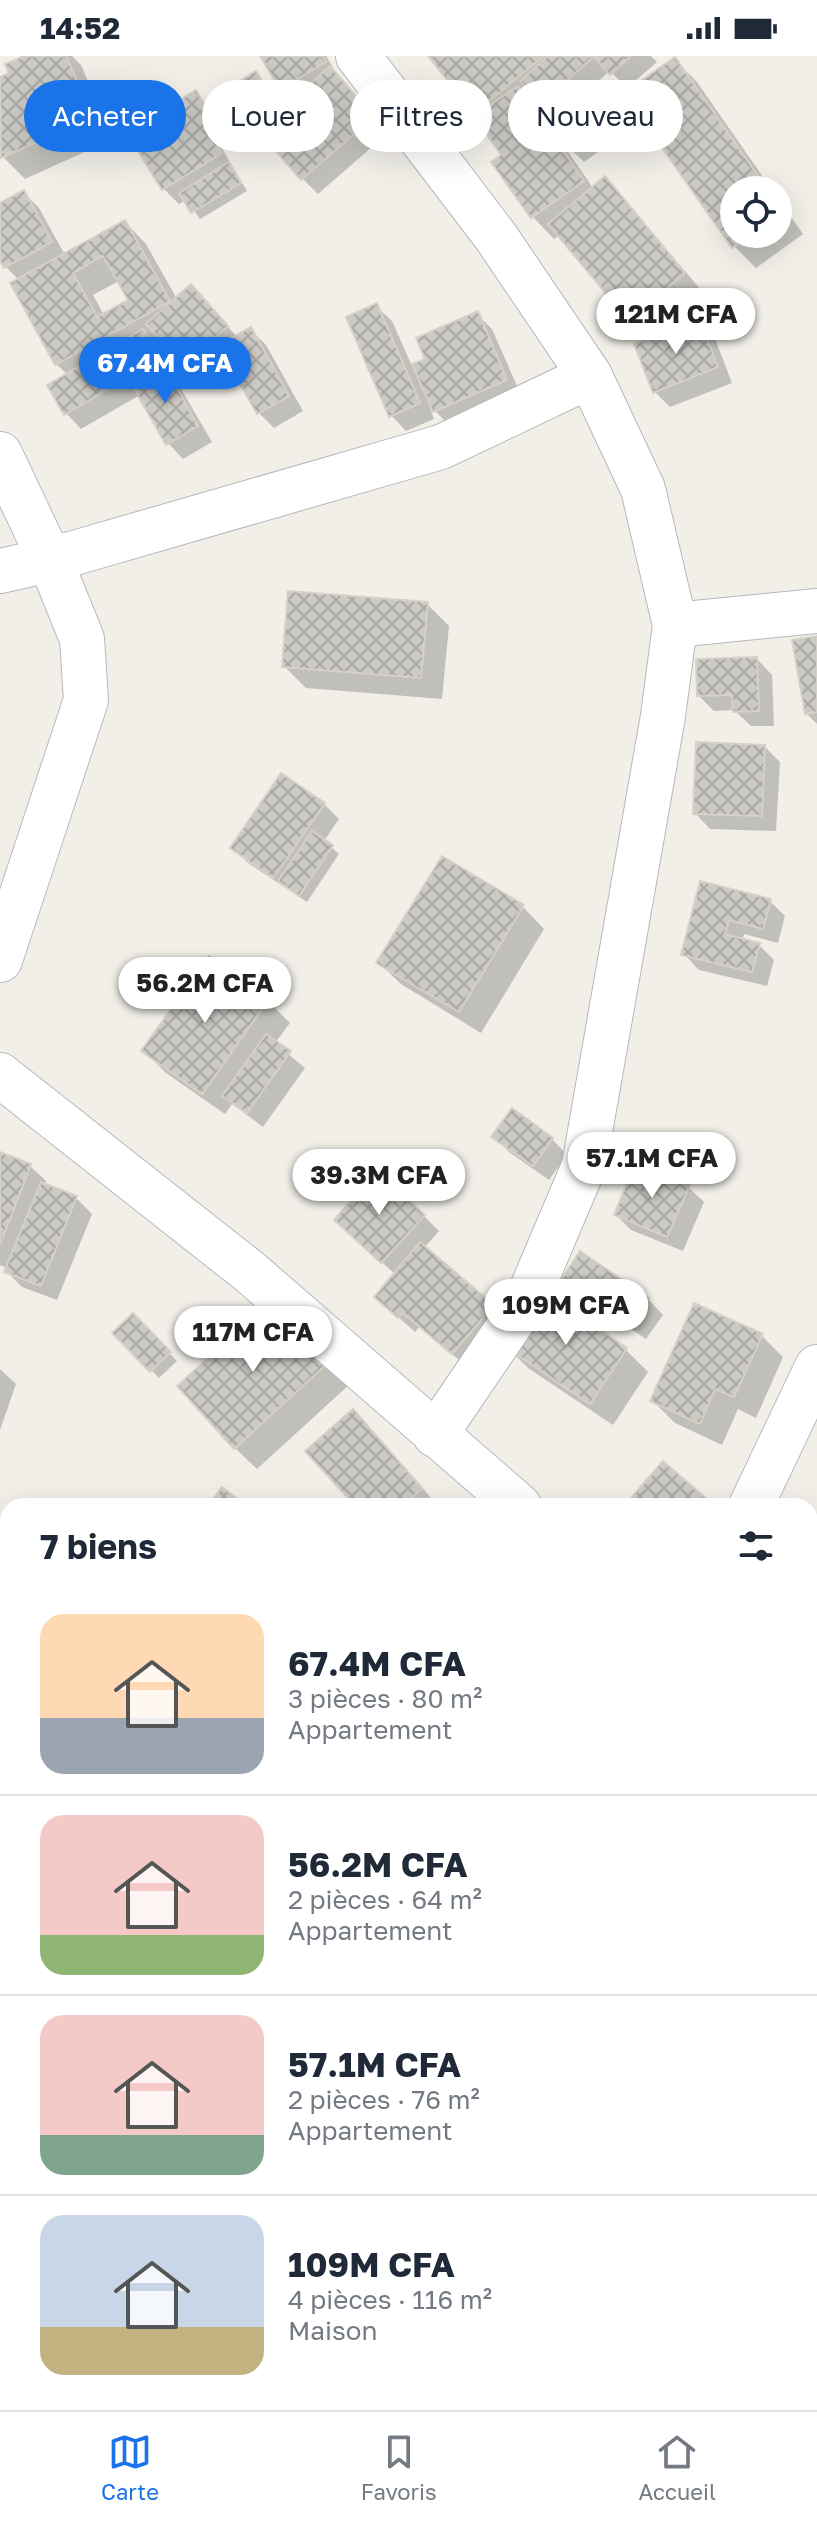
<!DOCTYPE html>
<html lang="fr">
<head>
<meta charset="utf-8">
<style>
	:root { --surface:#fff; --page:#f6f6f7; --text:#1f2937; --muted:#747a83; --line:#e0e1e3; --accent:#1a73e8 }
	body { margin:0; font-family:"Golos Text",sans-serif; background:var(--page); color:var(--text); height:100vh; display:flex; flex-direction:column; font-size:30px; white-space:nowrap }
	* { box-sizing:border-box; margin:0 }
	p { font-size:26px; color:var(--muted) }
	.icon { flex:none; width:44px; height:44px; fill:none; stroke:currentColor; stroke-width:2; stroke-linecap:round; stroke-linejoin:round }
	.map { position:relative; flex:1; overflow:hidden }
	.details { position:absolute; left:0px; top:1442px; width:818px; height:912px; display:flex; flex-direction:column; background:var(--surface); border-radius:24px 24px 0 0; box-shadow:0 8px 32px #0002 }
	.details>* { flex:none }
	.top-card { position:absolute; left:24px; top:24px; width:770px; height:72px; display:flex; gap:16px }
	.controls { position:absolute; left:720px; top:120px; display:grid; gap:16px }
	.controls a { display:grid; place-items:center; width:72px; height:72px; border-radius:50%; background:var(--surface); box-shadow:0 8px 32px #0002; font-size:40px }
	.price { position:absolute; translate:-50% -68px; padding:0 18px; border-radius:28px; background:#fff; color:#222; font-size:26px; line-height:52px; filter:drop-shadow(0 2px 4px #0008) }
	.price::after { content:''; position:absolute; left:50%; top:48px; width:24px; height:18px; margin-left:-12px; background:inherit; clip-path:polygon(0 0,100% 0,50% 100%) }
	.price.on { background:var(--accent); color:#fff }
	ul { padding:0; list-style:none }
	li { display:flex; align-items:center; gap:24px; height:200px; padding:0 40px }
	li+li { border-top:2px solid var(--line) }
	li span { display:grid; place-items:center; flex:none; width:224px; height:160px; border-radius:24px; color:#555 }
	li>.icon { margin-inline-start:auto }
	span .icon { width:96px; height:96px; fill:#fffc; stroke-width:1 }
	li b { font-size:34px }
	h2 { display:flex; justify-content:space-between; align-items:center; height:96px; padding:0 40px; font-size:34px }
	.chip { padding:0 28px; border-radius:36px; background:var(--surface); box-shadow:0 8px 32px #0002; font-size:28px; line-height:72px }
	.chip.on { background:var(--accent); color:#fff }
	.status { display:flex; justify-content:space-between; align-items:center; height:56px; padding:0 40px; background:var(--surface); direction:ltr }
	.status svg { height:22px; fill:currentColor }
	.tab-bar { display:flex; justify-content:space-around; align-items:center; height:112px; border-top:2px solid var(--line); background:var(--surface); font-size:22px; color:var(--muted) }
	.tab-bar a { display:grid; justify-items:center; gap:4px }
	.tab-bar .on { color:var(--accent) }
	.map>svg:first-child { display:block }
	.grass { fill:url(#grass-tufts) }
	.shadow { fill:#0003; fill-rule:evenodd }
	.building { fill:url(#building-cross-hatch); stroke:#d6d1c6; stroke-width:2; fill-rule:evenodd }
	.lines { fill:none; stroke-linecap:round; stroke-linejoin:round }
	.street-casing { stroke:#b5b8bc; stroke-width:46 }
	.secondary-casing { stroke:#b6babf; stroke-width:46 }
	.street { stroke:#fff; stroke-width:44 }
	.secondary { stroke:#fff; stroke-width:44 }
</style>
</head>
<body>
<div class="status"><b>14:52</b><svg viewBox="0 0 49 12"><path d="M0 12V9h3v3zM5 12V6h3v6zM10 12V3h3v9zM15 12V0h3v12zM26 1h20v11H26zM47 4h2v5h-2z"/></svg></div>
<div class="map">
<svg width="817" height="2354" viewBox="0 0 817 2354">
	<defs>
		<pattern id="grass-tufts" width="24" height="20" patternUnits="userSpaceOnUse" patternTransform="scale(2)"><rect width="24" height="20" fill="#c5e8c5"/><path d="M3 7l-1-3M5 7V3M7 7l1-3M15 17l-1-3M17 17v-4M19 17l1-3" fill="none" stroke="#a3c0a4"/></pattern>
		<pattern id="building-cross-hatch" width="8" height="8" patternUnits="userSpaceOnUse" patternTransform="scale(2)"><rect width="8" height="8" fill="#cccac5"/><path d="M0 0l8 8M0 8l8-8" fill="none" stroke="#a9a8a4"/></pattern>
	</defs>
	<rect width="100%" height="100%" fill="#f1efe8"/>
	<path class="grass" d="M63,2346H779L790,2354H56Z"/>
	<g class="shadow">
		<path d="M29,0H72L81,9L113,83L25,123L3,101L0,94V23L11,18Z"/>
		<path d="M263,0H326L340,23L388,77L318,138L303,123L294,45L282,32Z"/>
		<path d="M430,0H651L657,6L627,32L610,15L596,27L611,41L632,72L584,106L564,87L563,88L593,132L605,123L626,145L706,240L659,279L698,265L714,280L732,327L670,351L655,336L651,284L630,263L560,179L554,183L533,161L494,106L504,99L479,59ZM539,43L552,57L545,62L533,48Z"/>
		<path d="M675,4L697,26L772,134H734V178H778V142L803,178L756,212L734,190Z"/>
		<path d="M256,17L279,51L240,75L233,68L217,42Z"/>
		<path d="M195,37L211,52L226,77L216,82L247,135L200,163L186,144L179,148L164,133Z"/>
		<path d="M23,136L39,152L65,199L125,166L146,188L177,243L206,246L237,281L250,273L266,289L303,355L274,372L259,357L227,300L211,314L198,301L187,310L162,283L154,287L212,386L183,403L168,387L140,339L81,373L66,357L68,319L56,308L19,224L6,211L0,201V150ZM119,225L130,245L104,259L93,239Z"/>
		<path d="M376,250L392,265L412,310L428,304L477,258L492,273L521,339L450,370L429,349L434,363L406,375L391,359Z"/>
		<path d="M427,548L449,570L442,643L306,632L284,610Z"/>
		<path d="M817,582V668L806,657Z"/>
		<path d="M757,603L772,619L774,670H751L734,654L714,655L699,640Z"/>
		<path d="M764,690L780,706L776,775L710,773L695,757Z"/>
		<path d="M324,748L339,763L324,785L339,798L307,846L248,807L232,791Z"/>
		<path d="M701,828L770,845L785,860L778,887L744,878L742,884L759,889L774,904L767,930L699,914L684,898Z"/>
		<path d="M523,851L544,873L481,977L401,928L379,907Z"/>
		<path d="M209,903L268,945L290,967L275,987L305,1012L263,1071L232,1048L225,1058L166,1017L144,995Z"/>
		<path d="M494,1080L552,1083L567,1099L549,1124L509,1096Z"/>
		<path d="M0,1098L30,1110L46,1125L44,1129L76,1142L92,1158L57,1244L22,1231L7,1216L8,1212L0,1209Z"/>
		<path d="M408,1111L416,1119L406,1131L389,1118Z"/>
		<path d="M688,1131L704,1146L683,1195L631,1174L616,1159Z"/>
		<path d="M424,1160L439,1175L424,1192L508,1265L469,1312L419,1271L415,1276L376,1241L396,1219L352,1179Z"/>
		<path d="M558,1233L648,1243L663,1259L646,1283L598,1250L591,1260L573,1248Z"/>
		<path d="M542,1237L626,1294L648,1316L613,1369L528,1312L506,1290Z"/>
		<path d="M273,1246L350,1328L257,1413L235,1392Z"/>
		<path d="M133,1260L177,1305L159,1322L115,1277Z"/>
		<path d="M761,1279L783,1301L756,1362L738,1353L722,1389L675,1367L653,1345Z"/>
		<path d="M0,1313L16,1328L0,1374Z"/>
		<path d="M353,1355L375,1377L438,1450H358Z"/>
		<path d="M817,1532V1617L810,1612V1542Z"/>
		<path d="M0,1750L8,1758V1777L0,1788Z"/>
		<path d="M817,1813V1920L810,1924V1817Z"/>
		<path d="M810,2265L817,2271V2293L810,2301Z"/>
	</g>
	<g class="building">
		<path d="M24,0H66L93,61L1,102L0,21L9,17L5,8Z"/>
		<path d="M260,0H322L326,6L280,33Z"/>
		<path d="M428,0H544L474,57Z"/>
		<path d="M548,0H631L610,19L594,0L541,48L520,25Z"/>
		<path d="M675,1L768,134H734V178H751L732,192L624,37Z"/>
		<path d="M330,10L374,61L301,124L258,74Z"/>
		<path d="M256,15L273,43L231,69L214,41Z"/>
		<path d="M596,24L618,56L567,92L544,60Z"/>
		<path d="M518,30L584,125L531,162L491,106L501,99L474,60Z"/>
		<path d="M196,34L212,61L203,66L222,97L162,134L127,77Z"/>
		<path d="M229,106L241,127L191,157L179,137Z"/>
		<path d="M605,120L685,217L629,265L548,168Z"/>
		<path d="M24,134L52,186L4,212L0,205V147Z"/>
		<path d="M125,164L170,245L55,309L10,227ZM103,200L128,244L97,261L73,217Z"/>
		<path d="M191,228L228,270L194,300L182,286L171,296L146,268Z"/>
		<path d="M377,247L420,347L389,361L346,261Z"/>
		<path d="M478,255L507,324L433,356L412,308L425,303L416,282Z"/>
		<path d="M699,262L718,311L653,337L634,288Z"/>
		<path d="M251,271L289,340L257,358L218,290Z"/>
		<path d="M143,273L160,303L64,359L47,329Z"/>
		<path d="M165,310L198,370L166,389L132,329Z"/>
		<path d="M288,535L428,546L421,622L282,611Z"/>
		<path d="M817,580V656L805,658L792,584Z"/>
		<path d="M757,601L759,655L733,656L732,639L697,640L696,603Z"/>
		<path d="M696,686L765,689L762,760L693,758Z"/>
		<path d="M281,717L325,747L273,822L230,792Z"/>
		<path d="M312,775L333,789L299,840L278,825Z"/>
		<path d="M442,800L524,849L459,956L376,907Z"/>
		<path d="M700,825L771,843L763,873L729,864L725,878L760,887L752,916L681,899Z"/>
		<path d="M209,900L269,943L202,1038L141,995Z"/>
		<path d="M266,978L291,995L247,1057L222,1040Z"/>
		<path d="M512,1052L553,1082L533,1110L491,1081Z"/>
		<path d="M392,1095L410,1110L397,1125L379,1110Z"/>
		<path d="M0,1096L31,1108L0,1189Z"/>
		<path d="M636,1106L690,1129L667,1181L614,1159Z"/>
		<path d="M377,1115L425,1159L381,1207L334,1164Z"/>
		<path d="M41,1126L77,1140L41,1230L4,1216Z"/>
		<path d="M420,1186L494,1249L452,1298L403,1257L398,1262L374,1241Z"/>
		<path d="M580,1195L649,1242L630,1269L582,1237L575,1246L555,1233Z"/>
		<path d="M541,1234L627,1292L590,1348L504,1290Z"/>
		<path d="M273,1243L330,1305L234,1393L177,1330Z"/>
		<path d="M694,1247L763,1278L734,1341L715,1333L700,1368L650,1345Z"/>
		<path d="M133,1257L171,1296L150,1316L112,1277Z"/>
		<path d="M353,1353L422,1432L403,1450H355L305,1395Z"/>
		<path d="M663,1405L714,1449L713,1450H624Z"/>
		<path d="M222,1431L247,1450H208Z"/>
		<path d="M817,1529V1612L810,1607V1539Z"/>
		<path d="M817,1811V1886L810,1890V1815Z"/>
	</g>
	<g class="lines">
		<g class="street-casing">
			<g id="street">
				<path d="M358,0L496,181L590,320L643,433L675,569L663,660L584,1110L528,1242L435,1379"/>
				<path d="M0,515L50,504L441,391L590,320"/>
				<path d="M675,569L817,555"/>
				<path d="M0,1019L250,1216L519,1450"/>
				<path d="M751,1450L817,1311"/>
				<path d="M810,1700L817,1706"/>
				<path d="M0,2200L8,2188"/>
				<path d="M810,2223L817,2231"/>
			</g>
		</g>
		<g class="secondary-casing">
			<path id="secondary" d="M0,398L50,504L82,583L86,644L0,904"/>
		</g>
		<use href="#street" class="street"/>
		<use href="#secondary" class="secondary"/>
	</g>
</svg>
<div class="controls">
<a><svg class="icon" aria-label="locate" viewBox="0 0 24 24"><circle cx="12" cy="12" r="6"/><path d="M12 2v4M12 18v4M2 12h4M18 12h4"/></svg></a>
</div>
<b class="price" style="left:676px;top:300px">121M CFA</b>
<b class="price on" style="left:165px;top:349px">67.4M CFA</b>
<b class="price" style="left:205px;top:969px">56.2M CFA</b>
<b class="price" style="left:652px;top:1144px">57.1M CFA</b>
<b class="price" style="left:379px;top:1161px">39.3M CFA</b>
<b class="price" style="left:566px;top:1291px">109M CFA</b>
<b class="price" style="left:253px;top:1318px">117M CFA</b>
<div class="top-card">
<a class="chip on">Acheter</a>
<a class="chip">Louer</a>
<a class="chip">Filtres</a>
<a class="chip">Nouveau</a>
</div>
<section class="details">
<h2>7 biens<svg class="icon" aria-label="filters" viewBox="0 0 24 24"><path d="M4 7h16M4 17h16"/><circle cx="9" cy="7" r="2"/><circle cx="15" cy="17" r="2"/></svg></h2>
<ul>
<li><span style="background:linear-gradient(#ffd9b3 65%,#9aa5b1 0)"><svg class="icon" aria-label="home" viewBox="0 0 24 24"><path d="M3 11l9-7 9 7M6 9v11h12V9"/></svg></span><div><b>67.4M CFA</b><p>3 pièces · 80 m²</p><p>Appartement</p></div></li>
<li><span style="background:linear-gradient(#f6c9c9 75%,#8fb573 0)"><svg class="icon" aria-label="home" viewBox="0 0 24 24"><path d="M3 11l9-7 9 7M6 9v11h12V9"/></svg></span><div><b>56.2M CFA</b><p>2 pièces · 64 m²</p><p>Appartement</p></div></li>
<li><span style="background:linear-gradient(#f6c9c9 75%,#7fa58c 0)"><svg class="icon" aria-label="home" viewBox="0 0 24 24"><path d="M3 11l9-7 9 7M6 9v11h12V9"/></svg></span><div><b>57.1M CFA</b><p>2 pièces · 76 m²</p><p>Appartement</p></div></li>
<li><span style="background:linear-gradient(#c9d6e8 70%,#c2b280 0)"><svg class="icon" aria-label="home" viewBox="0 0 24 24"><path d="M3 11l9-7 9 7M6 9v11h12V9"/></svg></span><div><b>109M CFA</b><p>4 pièces · 116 m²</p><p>Maison</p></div></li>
</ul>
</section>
</div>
<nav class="tab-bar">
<a class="on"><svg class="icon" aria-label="map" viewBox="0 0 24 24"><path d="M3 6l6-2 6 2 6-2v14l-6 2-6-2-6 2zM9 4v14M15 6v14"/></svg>Carte</a>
<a><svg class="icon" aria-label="saved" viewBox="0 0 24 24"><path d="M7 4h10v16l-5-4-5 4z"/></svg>Favoris</a>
<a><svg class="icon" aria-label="home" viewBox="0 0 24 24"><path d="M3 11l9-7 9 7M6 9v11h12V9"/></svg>Accueil</a>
</nav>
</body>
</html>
